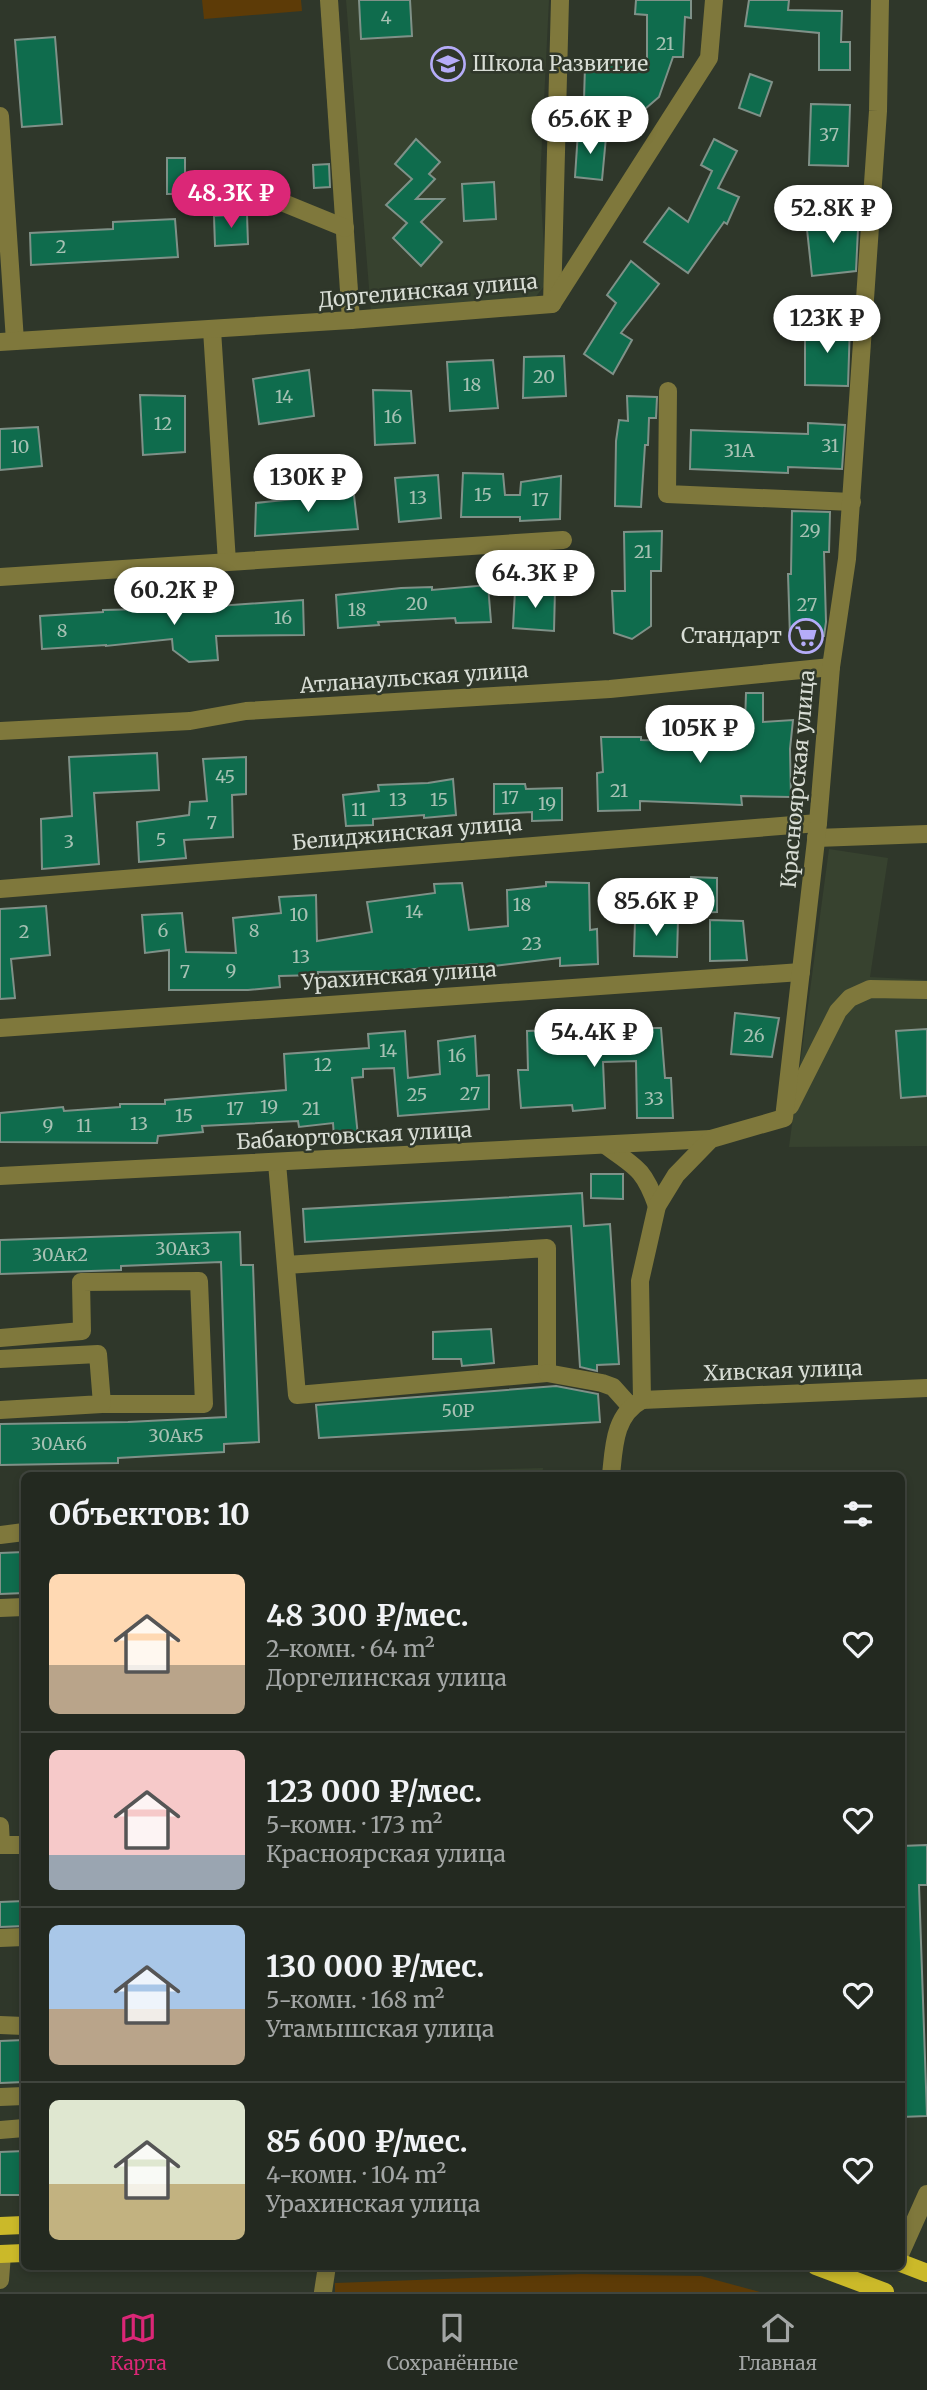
<!DOCTYPE html>
<html lang="ru">
<head>
<meta charset="utf-8">
<style>
	:root { --surface:#232920; --page:#2b3129; --text:#f1f3f6; --muted:#a3a6a5; --line:#40453e; --accent:#db2777 }
	body { margin:0; font-family:Merriweather,serif; background:var(--page); color:var(--text); height:100vh; display:flex; flex-direction:column; font-size:26px; white-space:nowrap }
	* { box-sizing:border-box; margin:0 }
	p { font-size:23px; color:var(--muted) }
	.icon { flex:none; width:38px; height:38px; fill:none; stroke:currentColor; stroke-width:2; stroke-linecap:round; stroke-linejoin:round }
	.map { position:relative; flex:1; overflow:hidden }
	.details { position:absolute; left:21px; top:1472px; width:884px; height:798px; display:flex; flex-direction:column; background:var(--surface); border-radius:10px; box-shadow:0 4px 10px #0003,0 0 0 2px var(--line) }
	.details>* { flex:none }
	.price { position:absolute; translate:-50% -60px; padding:0 16px; border-radius:24px; background:#fff; color:#222; font-size:23px; line-height:46px; filter:drop-shadow(0 2px 4px #0008) }
	.price::after { content:''; position:absolute; left:50%; top:42px; width:21px; height:16px; margin-left:-10px; background:inherit; clip-path:polygon(0 0,100% 0,50% 100%) }
	.price.selected { background:var(--accent); color:#fff }
	ul { padding:0; list-style:none }
	li { display:flex; align-items:center; gap:21px; height:175px; padding:0 28px }
	li+li { border-top:2px solid var(--line) }
	li span { display:grid; place-items:center; flex:none; width:196px; height:140px; border-radius:10px; color:#555 }
	li>.icon { margin-inline-start:auto }
	span .icon { width:84px; height:84px; fill:#fffc; stroke-width:1 }
	li b { font-size:30px }
	h2 { display:flex; justify-content:space-between; align-items:center; height:84px; padding:0 28px; font-size:30px }
	.tab-bar { display:flex; justify-content:space-around; align-items:center; height:98px; border-top:2px solid var(--line); background:var(--surface); font-size:19px; color:var(--muted) }
	.tab-bar a { display:grid; justify-items:center; gap:4px }
	.tab-bar .selected { color:var(--accent) }
	.map>svg:first-child { display:block }
	.built { fill:#37422f }
	.green { fill:#5d3b07 }
	.building { fill:#0f6c4d; stroke:#7f9188; stroke-width:2 }
	.lines { fill:none; stroke-linecap:round; stroke-linejoin:round }
	.minor { stroke:#7f783c; stroke-width:18 }
	.major { stroke:#cbb929; stroke-width:18 }
	.labels { text-anchor:middle; stroke-width:5; stroke-linejoin:round; paint-order:stroke }
	.number-label { font-size:18px; fill:#a6c1b3 }
	.poi-label { font-size:21px; fill:#d8ddd5; stroke:#2f372a; text-anchor:start }
	.street-label { font-size:21px; fill:#d8ddd5; stroke:#2f372a }
</style>
</head>
<body>
<div class="map">
<svg width="927" height="2292" viewBox="0 0 927 2292">
	<rect width="100%" height="100%" fill="#2f372a"/>
	<g class="built">
		<path d="M346,0H549L540,181L546,284L533,300L371,313Z"/>
		<path d="M829,849L888,858L870,977L927,980V1146L789,1147Z"/>
		<path d="M543,1468L542,1475H289Z"/>
	</g>
	<g class="green">
		<path d="M202,0H301L302,11L204,19Z"/>
		<path d="M581,2274L701,2276L760,2292H335V2283Z"/>
	</g>
	<g class="building">
		<path d="M359,0H410L412,36L361,39Z"/>
		<path d="M636,0H691V18L685,17L683,57H673L659,97L645,109H626V99L584,100L585,66L627,63L647,65V15L635,14Z"/>
		<path d="M749,0H789L788,10L842,11L841,42H850V70H819V33L745,26Z"/>
		<path d="M55,37L62,124L22,127L15,40Z"/>
		<path d="M750,74L772,82L760,116L739,108Z"/>
		<path d="M811,104L850,105L848,166L809,165Z"/>
		<path d="M578,132L606,137L602,180L575,177Z"/>
		<path d="M416,139L440,162L429,174L435,179L416,199H444L421,222L442,242L421,266L393,238L407,223L386,205L412,179L395,164Z"/>
		<path d="M714,139L737,151L718,188L739,197L727,224L724,222L688,273L644,242L669,208L688,222L712,171L701,165Z"/>
		<rect x="167" y="158" width="18" height="36"/>
		<path d="M329,164L330,187L314,188L313,165Z"/>
		<path d="M494,182L496,219L464,221L462,184Z"/>
		<path d="M247,214L248,244L215,246L214,216Z"/>
		<path d="M857,215L858,229L856,271L812,276L806,220Z"/>
		<path d="M175,219L178,257L31,265L30,233L113,229V222Z"/>
		<path d="M631,261L659,284L621,333L632,340L613,374L584,354L616,303L607,295Z"/>
		<path d="M805,324H850L848,386L805,385Z"/>
		<path d="M564,356L566,396L523,398L524,357Z"/>
		<path d="M493,360L498,408L450,411L447,362Z"/>
		<path d="M309,370L314,416L259,424L253,379Z"/>
		<path d="M373,390L411,391L415,443L375,445Z"/>
		<path d="M140,395L185,396V452L143,455Z"/>
		<path d="M627,396L657,397L656,418H649L648,445H645L641,507L615,506L616,441L619,420L628,421Z"/>
		<path d="M808,423L845,425L842,469L788,467V473L690,469L691,430L808,434Z"/>
		<path d="M38,427L42,466L0,470V429Z"/>
		<path d="M463,473L503,474L505,495H520L521,482L561,476L560,519L520,521V517H461Z"/>
		<path d="M438,475L441,518L399,522L395,478Z"/>
		<path d="M353,487L358,529L255,536L256,503L312,497V495Z"/>
		<path d="M792,511L830,512L829,552H824L826,622L824,636L790,637L788,574H791Z"/>
		<path d="M662,531L661,571H651V626L632,639L614,633L612,591H625L624,532Z"/>
		<path d="M488,585L491,622L456,623L455,618L378,622L379,625L338,628L336,595L401,588L432,587V590Z"/>
		<path d="M555,589L554,631L513,628L515,591Z"/>
		<path d="M303,600L304,635L216,636L218,660L189,662L173,650L172,639L106,646V645L42,649L40,616L103,612V610L148,609V611Z"/>
		<path d="M746,693H763V722L793,720L790,749L791,797L741,796L742,805L640,801V810L598,811L597,773L603,772L601,737H641V740L673,741V737H706L704,724L745,723Z"/>
		<path d="M157,753L159,790L94,793L99,864L42,869L41,819L72,816L69,757Z"/>
		<path d="M246,757V794L232,795L233,837L184,840L186,858L139,862L137,822L189,815L190,802L207,801L203,759Z"/>
		<path d="M453,779L456,815L424,818V815L373,819V825L346,826L343,795L379,791L378,785L428,783Z"/>
		<path d="M494,784H525L526,789L562,788V820L532,821V812L494,814Z"/>
		<path d="M691,877L717,878V912L689,913Z"/>
		<path d="M546,882L589,883L590,930L597,929L598,964L560,966V958L477,968V964L390,971L318,972V975L279,976L280,987L248,990H169V950L145,953L142,915L182,913L186,952L236,953L233,918L281,913L279,897L316,895L317,941L372,932L367,902L435,893L434,884L462,883L469,930L508,926L507,890L546,886Z"/>
		<path d="M46,906L50,955L11,959L15,998L0,999V909Z"/>
		<path d="M678,919L677,957L634,956L635,920Z"/>
		<path d="M710,920L743,921L747,960L710,961Z"/>
		<path d="M735,1013L779,1018L772,1057L731,1054Z"/>
		<path d="M611,1028H661L665,1078H671L673,1118H637L636,1061L603,1062L605,1108L573,1111L572,1105L521,1108L518,1070H528L527,1031Z"/>
		<path d="M927,1029V1096L901,1098L896,1031Z"/>
		<path d="M405,1031L408,1078L440,1074L438,1041L475,1036L477,1076L489,1075V1109L398,1116L394,1068L363,1069V1077L352,1078L358,1136L334,1137L333,1123L299,1127L298,1121L202,1126L203,1132L158,1136L157,1143L0,1142V1113L63,1107L64,1111L120,1107V1104H165V1100L286,1090L284,1054L369,1048L368,1034Z"/>
		<path d="M591,1174H623V1199L591,1198Z"/>
		<path d="M582,1193L584,1226L610,1224L619,1364L597,1365V1371L580,1367L571,1226L305,1242L303,1209Z"/>
		<path d="M240,1232L241,1265H253L259,1442L224,1444V1452L118,1458V1463L0,1465V1424L128,1422L226,1417L221,1262L121,1266V1270L0,1274V1240Z"/>
		<path d="M491,1329L494,1363L462,1366L461,1359H433V1332Z"/>
		<path d="M556,1386L598,1394L600,1422L319,1438L316,1405Z"/>
		<path d="M24,1552V1593L0,1594V1553Z"/>
		<path d="M927,1845V1885H919L927,2116L901,2117V1846Z"/>
		<path d="M24,1901V1926L0,1927V1902Z"/>
		<path d="M24,2040V2082L0,2083V2041Z"/>
		<path d="M24,2151V2195H0V2152Z"/>
	</g>
	<g class="lines">
		<g class="minor">
			<path d="M329,0L351,320"/>
			<path d="M0,116L15,341"/>
			<path d="M215,188L242,186L345,228"/>
			<path d="M552,304L560,0"/>
			<path d="M212,330L227,562"/>
			<path d="M0,342L351,320L552,304L709,58L714,0"/>
			<path d="M668,391L667,494L852,502"/>
			<path d="M0,577L563,540"/>
			<path d="M0,731L190,721L246,711L610,689L831,667"/>
			<path d="M816,838L927,834"/>
			<path d="M0,889L818,823"/>
			<path d="M0,1028L801,972"/>
			<path d="M790,1106L838,1011L850,998L870,989L927,990"/>
			<path d="M605,1145C636,1167 644,1169 657,1206"/>
			<path d="M277,1163L297,1395L547,1373V1248L286,1265"/>
			<path d="M0,1176L711,1139"/>
			<path d="M0,1338L82,1331L81,1282L199,1281L204,1404H102"/>
			<path d="M0,1359L98,1354L102,1404L0,1410"/>
			<path d="M547,1373L602,1383L613,1387L630,1406"/>
			<path d="M642,1400L927,1388"/>
			<path d="M611,1475C614,1447 614,1415 642,1400L640,1281L657,1206L676,1175L711,1139L784,1118L818,823L831,667L847,559L878,111L880,0"/>
			<path d="M0,1535L24,1532"/>
			<path d="M0,1608L24,1607"/>
			<path d="M0,1826L1,1845"/>
			<path d="M0,1845H24"/>
			<path d="M0,1938L24,1937"/>
			<path d="M0,2025L24,2026"/>
			<path d="M0,2097L24,2096"/>
			<path d="M0,2130L24,2128"/>
			<path d="M901,2252L927,2194"/>
			<path d="M0,2280L2,2254"/>
			<path d="M323,2292L327,2266"/>
		</g>
		<g class="major">
			<path d="M0,2226L24,2225"/>
			<path d="M0,2254L24,2253"/>
			<path d="M901,2263L927,2273"/>
			<path d="M816,2266L885,2292"/>
		</g>
	</g>
	<defs>
		<g id="school-ring" transform="scale(1.75)"><circle r="9.5" fill="#2f372a" stroke="#b5acf8" stroke-width="1.5"/><path d="M0-5L7-2L0 1L-7-2ZM-4 1L0 2.5L4 1V4Q0 6-4 4Z" fill="#b5acf8"/></g>
		<g id="supermarket-ring" transform="scale(1.75)"><circle r="9.5" fill="#2f372a" stroke="#b5acf8" stroke-width="1.5"/><path d="M-6-5.5h2.5l.6 2H6L4.5 2H-2.5L-4.4-4H-6ZM-1.5 3.2a1.3 1.3 0 1 0 .1 0ZM3 3.2a1.3 1.3 0 1 0 .1 0Z" fill="#b5acf8"/></g>
	</defs>
	<g fill-rule="evenodd">
		<use href="#school-ring" x="448" y="64"/>
		<use href="#supermarket-ring" x="806" y="636"/>
	</g>
	<g class="labels">
		<g class="number-label">
			<text x="386" y="24">4</text>
			<text x="665" y="50">21</text>
			<text x="829" y="141">37</text>
			<text x="61" y="253">2</text>
			<text x="544" y="383">20</text>
			<text x="472" y="391">18</text>
			<text x="284" y="403">14</text>
			<text x="393" y="423">16</text>
			<text x="163" y="430">12</text>
			<text x="830" y="452">31</text>
			<text x="20" y="453">10</text>
			<text x="739" y="457">31А</text>
			<text x="483" y="501">15</text>
			<text x="418" y="504">13</text>
			<text x="540" y="506">17</text>
			<text x="810" y="537">29</text>
			<text x="643" y="558">21</text>
			<text x="417" y="610">20</text>
			<text x="807" y="611">27</text>
			<text x="357" y="616">18</text>
			<text x="283" y="624">16</text>
			<text x="62" y="637">8</text>
			<text x="225" y="783">45</text>
			<text x="619" y="797">21</text>
			<text x="510" y="804">17</text>
			<text x="398" y="806">13</text>
			<text x="439" y="806">15</text>
			<text x="547" y="810">19</text>
			<text x="359" y="816">11</text>
			<text x="212" y="829">7</text>
			<text x="161" y="846">5</text>
			<text x="69" y="848">3</text>
			<text x="522" y="911">18</text>
			<text x="414" y="918">14</text>
			<text x="299" y="921">10</text>
			<text x="163" y="937">6</text>
			<text x="254" y="937">8</text>
			<text x="24" y="938">2</text>
			<text x="532" y="950">23</text>
			<text x="301" y="963">13</text>
			<text x="231" y="977">9</text>
			<text x="185" y="978">7</text>
			<text x="754" y="1042">26</text>
			<text x="388" y="1057">14</text>
			<text x="457" y="1062">16</text>
			<text x="323" y="1071">12</text>
			<text x="470" y="1100">27</text>
			<text x="417" y="1101">25</text>
			<text x="654" y="1105">33</text>
			<text x="269" y="1113">19</text>
			<text x="235" y="1115">17</text>
			<text x="311" y="1115">21</text>
			<text x="184" y="1122">15</text>
			<text x="139" y="1130">13</text>
			<text x="48" y="1132">9</text>
			<text x="84" y="1132">11</text>
			<text x="183" y="1255">30Ак3</text>
			<text x="60" y="1261">30Ак2</text>
			<text x="458" y="1417">50Р</text>
			<text x="176" y="1442">30Ак5</text>
			<text x="59" y="1450">30Ак6</text>
		</g>
		<g class="poi-label">
			<text x="472" y="71">Школа Развитие</text>
			<text x="782" y="643" text-anchor="end">Стандарт</text>
		</g>
		<g class="street-label">
			<text transform="translate(428 291) rotate(-5)" y="7">Доргелинская улица</text>
			<text transform="translate(414 678) rotate(-4)" y="7">Атланаульская улица</text>
			<text transform="translate(798 779) rotate(-85)" y="7">Красноярская улица</text>
			<text transform="translate(407 833) rotate(-5)" y="7">Белиджинская улица</text>
			<text transform="translate(399 976) rotate(-4)" y="7">Урахинская улица</text>
			<text transform="translate(354 1136) rotate(-3)" y="7">Бабаюртовская улица</text>
			<text transform="translate(783 1371) rotate(-2)" y="7">Хивская улица</text>
		</g>
	</g>
</svg>
<b class="price" style="left:590px;top:156px">65.6K ₽</b>
<b class="price selected" style="left:231px;top:230px">48.3K ₽</b>
<b class="price" style="left:833px;top:245px">52.8K ₽</b>
<b class="price" style="left:827px;top:355px">123K ₽</b>
<b class="price" style="left:308px;top:514px">130K ₽</b>
<b class="price" style="left:535px;top:610px">64.3K ₽</b>
<b class="price" style="left:174px;top:627px">60.2K ₽</b>
<b class="price" style="left:700px;top:765px">105K ₽</b>
<b class="price" style="left:656px;top:938px">85.6K ₽</b>
<b class="price" style="left:594px;top:1069px">54.4K ₽</b>
<section class="details">
<h2>Объектов: 10<svg class="icon" aria-label="filters" viewBox="0 0 24 24"><path d="M4 7h16M4 17h16"/><circle cx="9" cy="7" r="2"/><circle cx="15" cy="17" r="2"/></svg></h2>
<ul>
<li><span style="background:linear-gradient(#ffd9b3 65%,#b9a48a 0)"><svg class="icon" aria-label="home" viewBox="0 0 24 24"><path d="M3 11l9-7 9 7M6 9v11h12V9"/></svg></span><div><b>48 300 ₽/мес.</b><p>2-комн. · 64 m²</p><p>Доргелинская улица</p></div><svg class="icon" aria-label="heart" viewBox="0 0 24 24"><path d="M12 20l-8-8c-3-5 5-10 8-4 3-6 11-1 8 4z"/></svg></li>
<li><span style="background:linear-gradient(#f6c9c9 75%,#9aa5b1 0)"><svg class="icon" aria-label="home" viewBox="0 0 24 24"><path d="M3 11l9-7 9 7M6 9v11h12V9"/></svg></span><div><b>123 000 ₽/мес.</b><p>5-комн. · 173 m²</p><p>Красноярская улица</p></div><svg class="icon" aria-label="heart" viewBox="0 0 24 24"><path d="M12 20l-8-8c-3-5 5-10 8-4 3-6 11-1 8 4z"/></svg></li>
<li><span style="background:linear-gradient(#a9c7e8 60%,#b9a48a 0)"><svg class="icon" aria-label="home" viewBox="0 0 24 24"><path d="M3 11l9-7 9 7M6 9v11h12V9"/></svg></span><div><b>130 000 ₽/мес.</b><p>5-комн. · 168 m²</p><p>Утамышская улица</p></div><svg class="icon" aria-label="heart" viewBox="0 0 24 24"><path d="M12 20l-8-8c-3-5 5-10 8-4 3-6 11-1 8 4z"/></svg></li>
<li><span style="background:linear-gradient(#dfe7d0 60%,#c2b280 0)"><svg class="icon" aria-label="home" viewBox="0 0 24 24"><path d="M3 11l9-7 9 7M6 9v11h12V9"/></svg></span><div><b>85 600 ₽/мес.</b><p>4-комн. · 104 m²</p><p>Урахинская улица</p></div><svg class="icon" aria-label="heart" viewBox="0 0 24 24"><path d="M12 20l-8-8c-3-5 5-10 8-4 3-6 11-1 8 4z"/></svg></li>
</ul>
</section>
</div>
<nav class="tab-bar">
<a class="selected"><svg class="icon" aria-label="map" viewBox="0 0 24 24"><path d="M3 6l6-2 6 2 6-2v14l-6 2-6-2-6 2zM9 4v14M15 6v14"/></svg>Карта</a>
<a><svg class="icon" aria-label="saved" viewBox="0 0 24 24"><path d="M7 4h10v16l-5-4-5 4z"/></svg>Сохранённые</a>
<a><svg class="icon" aria-label="home" viewBox="0 0 24 24"><path d="M3 11l9-7 9 7M6 9v11h12V9"/></svg>Главная</a>
</nav>
</body>
</html>
